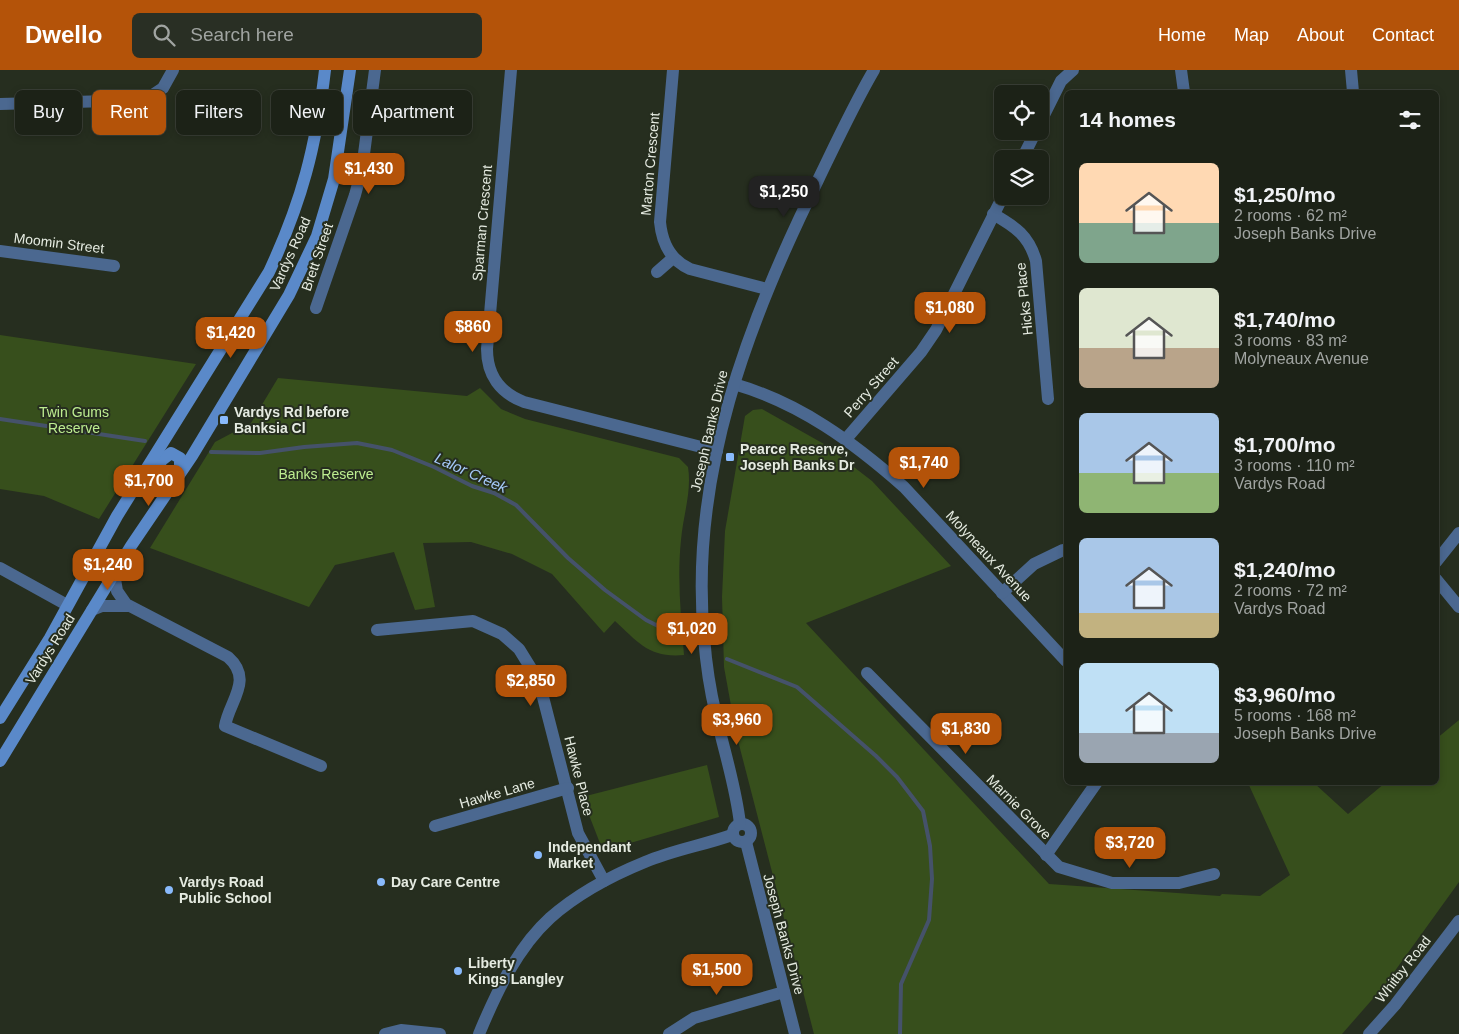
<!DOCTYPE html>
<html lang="en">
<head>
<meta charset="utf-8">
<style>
	:root { --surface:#1c2217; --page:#292f24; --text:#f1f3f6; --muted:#a0a4a1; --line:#3a3f36; --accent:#b45309 }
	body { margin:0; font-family:Arial,sans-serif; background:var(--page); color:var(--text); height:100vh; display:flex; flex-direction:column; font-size:19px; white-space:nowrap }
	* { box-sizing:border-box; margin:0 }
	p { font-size:16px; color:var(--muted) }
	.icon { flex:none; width:28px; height:28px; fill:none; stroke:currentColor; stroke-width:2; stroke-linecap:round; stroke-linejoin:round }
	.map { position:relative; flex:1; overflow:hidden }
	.panel { position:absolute; left:1064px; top:20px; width:375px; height:695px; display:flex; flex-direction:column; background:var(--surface); border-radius:8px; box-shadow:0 2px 8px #0003,0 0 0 1px var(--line) }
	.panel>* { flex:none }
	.hud { position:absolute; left:15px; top:20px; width:475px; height:45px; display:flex; gap:10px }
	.controls { position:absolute; left:994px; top:15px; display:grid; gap:10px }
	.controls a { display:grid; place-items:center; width:55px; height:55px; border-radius:8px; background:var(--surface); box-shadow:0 2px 8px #0003,0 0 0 1px var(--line); font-size:25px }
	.price { position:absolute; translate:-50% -42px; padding:0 11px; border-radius:10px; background:var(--accent); color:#fff; font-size:16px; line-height:32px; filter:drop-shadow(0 1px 2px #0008) }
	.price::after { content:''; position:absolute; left:50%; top:30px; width:15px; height:11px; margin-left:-8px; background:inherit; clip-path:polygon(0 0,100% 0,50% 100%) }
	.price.on { background:#222; color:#fff }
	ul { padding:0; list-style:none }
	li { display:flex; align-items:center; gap:15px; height:125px; padding:0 15px }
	li span { display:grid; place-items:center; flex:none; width:140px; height:100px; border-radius:8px; color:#555 }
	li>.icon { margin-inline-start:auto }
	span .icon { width:60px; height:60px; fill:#fffc; stroke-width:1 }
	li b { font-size:21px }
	h2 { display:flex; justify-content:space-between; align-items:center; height:60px; padding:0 15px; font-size:21px }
	.chip { padding:0 18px; border-radius:8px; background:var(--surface); box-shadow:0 2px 8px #0003,0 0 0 1px var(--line); font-size:18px; line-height:45px }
	.chip.on { background:var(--accent); color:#fff }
	header { display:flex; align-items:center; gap:30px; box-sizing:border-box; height:70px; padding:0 25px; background:var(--accent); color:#fff }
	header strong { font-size:24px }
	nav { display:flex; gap:28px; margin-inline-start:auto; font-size:18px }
	.search { width:350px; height:45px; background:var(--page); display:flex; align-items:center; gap:12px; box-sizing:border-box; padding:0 18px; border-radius:8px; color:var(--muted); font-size:19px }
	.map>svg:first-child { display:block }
	.green { fill:#374f1c }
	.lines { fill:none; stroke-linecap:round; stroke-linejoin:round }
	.stream { stroke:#45526a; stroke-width:4 }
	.minor { stroke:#4b6890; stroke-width:12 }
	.tertiary { stroke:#4b6890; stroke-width:12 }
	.secondary { stroke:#5a89c9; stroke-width:12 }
	.poi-dot { fill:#89bafc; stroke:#262e1f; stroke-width:2 }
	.labels { text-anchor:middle; stroke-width:4; stroke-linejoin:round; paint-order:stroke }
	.street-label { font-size:14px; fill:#e5ebe1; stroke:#262e1f }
	.park-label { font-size:14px; fill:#bded90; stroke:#262e1f }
	.poi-label { font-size:14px; font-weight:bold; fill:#e5ebe1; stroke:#262e1f; text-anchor:start }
	.water-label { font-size:15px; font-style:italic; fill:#a5c9f9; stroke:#262e1f }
</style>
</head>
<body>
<header>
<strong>Dwello</strong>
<div class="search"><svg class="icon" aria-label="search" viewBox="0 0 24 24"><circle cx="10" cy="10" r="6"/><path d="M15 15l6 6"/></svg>Search here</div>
<nav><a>Home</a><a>Map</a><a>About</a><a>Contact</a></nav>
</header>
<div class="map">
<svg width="1459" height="964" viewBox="0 0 1459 964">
	<rect width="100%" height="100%" fill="#262e1f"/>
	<g class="green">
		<path d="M0,265L196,294L99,449L44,426L0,419Z"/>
		<path d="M278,308L467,326L480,318L501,339L525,349L679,388L688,397C692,421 683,446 681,470C677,508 681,547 684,585C649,588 639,573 615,551L604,563L552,504L512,484L471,472L423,473L435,537L415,540L394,482L335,495L309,537L150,478L215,372L251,353Z"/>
		<path d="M762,339L824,374L872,411L951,496L806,553L1049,814L1220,826L1222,824L1260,826L1290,805L1248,713H1314L1348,744L1385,713L1436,712V669L1459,650V812L1384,916L1342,964H814L736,663L724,597L722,527L725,461L745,346L753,340Z"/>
		<path d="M707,695L719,747L603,781L582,727Z"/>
	</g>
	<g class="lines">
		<g class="stream">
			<path d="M0,349L145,371"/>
			<path d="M211,382L260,383L304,377L357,373L392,380L434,397L472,416L494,423L516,435L568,488L605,520L646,550L678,566"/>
			<path d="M727,589L797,617L876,686L897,707L923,741L930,776L932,809L929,850L901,914L900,964"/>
		</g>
		<g class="minor">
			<path d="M511,0L487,279C487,305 500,323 524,332L717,381"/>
			<path d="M673,0L660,152C662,173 670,190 690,199L767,219"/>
			<path d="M1181,0L1184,22"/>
			<path d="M1351,0L1353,22"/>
			<path d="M0,34L145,30L163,18L173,0"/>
			<path d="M1040,53L1061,11L1073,0"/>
			<path d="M1022,89L1036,61"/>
			<path d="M993,144C1016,157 1029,166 1036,191L1048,329"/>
			<path d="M0,181L114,196"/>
			<path d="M657,202L673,188"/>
			<path d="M316,238L355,125L362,99L375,0"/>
			<path d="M734,314C800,333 853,372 904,417L1066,591"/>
			<path d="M846,369L921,282L936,260L1003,126"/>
			<path d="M1436,492L1459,463"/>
			<path d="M0,498L67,535"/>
			<path d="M114,503L117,521L126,534L228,587C254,610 229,631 225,656L321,696"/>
			<path d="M1436,509L1459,537"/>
			<path d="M1002,523L1034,494L1063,480"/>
			<path d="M92,540L102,536H128"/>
			<path d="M377,560L473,551L502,564L519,579L532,600L543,627L578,763L604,811"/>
			<path d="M867,603L1059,797L1112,813H1179L1214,804"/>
			<path d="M435,756L568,718"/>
			<path d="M1046,785L1097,712"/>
			<path d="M385,964L401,960L440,964"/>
			<path d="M669,964L694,948L784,922"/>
		</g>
		<g class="tertiary">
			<circle cx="742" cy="763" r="9"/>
			<path d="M740,754C736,717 724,681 716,645C710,620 706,593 704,567C689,406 748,251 818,110C836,73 853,36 874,0"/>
			<path d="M746,772L795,964"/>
			<path d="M479,964C496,923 517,878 550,848C576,825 613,805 645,792C673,780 704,775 732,765"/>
			<path d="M1369,964L1395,935L1459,851"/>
		</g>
		<g class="secondary">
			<path d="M155,401L162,390L171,383L180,388V403"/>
			<path d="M0,648L50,568L117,446L269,202C302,131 316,77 325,0"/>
			<path d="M0,691L131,476L192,386L289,225L317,166L334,109L350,0"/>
		</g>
	</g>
	<g class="poi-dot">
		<rect x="219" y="345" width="10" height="10" rx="2.5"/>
		<rect x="725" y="382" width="10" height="10" rx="2.5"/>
		<circle cx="538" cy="785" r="5"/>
		<circle cx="381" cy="812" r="5"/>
		<circle cx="169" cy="820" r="5"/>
		<circle cx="458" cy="901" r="5"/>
	</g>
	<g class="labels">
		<g class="street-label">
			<text transform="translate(650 94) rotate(-85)" y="5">Marton Crescent</text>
			<text transform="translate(482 153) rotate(-85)" y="5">Sparman Crescent</text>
			<text transform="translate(59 173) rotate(7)" y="5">Moomin Street</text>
			<text transform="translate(290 184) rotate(-66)" y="5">Vardys Road</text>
			<text transform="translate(317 187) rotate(-71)" y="5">Brett Street</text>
			<text transform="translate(1024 229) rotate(-96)" y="5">Hicks Place</text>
			<text transform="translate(871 317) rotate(-49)" y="5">Perry Street</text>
			<text transform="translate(709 361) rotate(-77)" y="5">Joseph Banks Drive</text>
			<text transform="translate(989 486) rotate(47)" y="5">Molyneaux Avenue</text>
			<text transform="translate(50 579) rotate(-58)" y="5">Vardys Road</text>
			<text transform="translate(579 706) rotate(76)" y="5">Hawke Place</text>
			<text transform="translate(497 723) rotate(-16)" y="5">Hawke Lane</text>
			<text transform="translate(1019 737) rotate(45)" y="5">Marnie Grove</text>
			<text transform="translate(784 864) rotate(75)" y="5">Joseph Banks Drive</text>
			<text transform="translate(1403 899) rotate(-52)" y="5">Whitby Road</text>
		</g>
		<g class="park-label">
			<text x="74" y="347">Twin Gums<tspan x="74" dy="16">Reserve</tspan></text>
			<text x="326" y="409">Banks Reserve</text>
		</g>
		<g class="poi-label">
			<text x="234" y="347">Vardys Rd before<tspan x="234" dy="16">Banksia Cl</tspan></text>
			<text x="740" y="384">Pearce Reserve,<tspan x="740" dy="16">Joseph Banks Dr</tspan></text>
			<text x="548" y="782">Independant<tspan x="548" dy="16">Market</tspan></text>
			<text x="179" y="817">Vardys Road<tspan x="179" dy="16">Public School</tspan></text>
			<text x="391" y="817">Day Care Centre</text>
			<text x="468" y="898">Liberty<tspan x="468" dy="16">Kings Langley</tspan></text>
		</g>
		<g class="water-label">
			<text transform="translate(471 403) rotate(24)" y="5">Lalor Creek</text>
		</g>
	</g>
</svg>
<div class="controls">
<a><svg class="icon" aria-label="locate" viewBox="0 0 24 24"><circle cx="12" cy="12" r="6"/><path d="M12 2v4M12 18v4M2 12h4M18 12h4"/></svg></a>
<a><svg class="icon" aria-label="layers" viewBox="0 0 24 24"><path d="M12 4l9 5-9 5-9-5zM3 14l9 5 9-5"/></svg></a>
</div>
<b class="price" style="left:369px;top:125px">$1,430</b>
<b class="price on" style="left:784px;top:148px">$1,250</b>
<b class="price" style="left:950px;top:264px">$1,080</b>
<b class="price" style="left:473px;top:283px">$860</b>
<b class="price" style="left:231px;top:289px">$1,420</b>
<b class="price" style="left:924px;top:419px">$1,740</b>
<b class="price" style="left:149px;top:437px">$1,700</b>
<b class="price" style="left:108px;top:521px">$1,240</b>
<b class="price" style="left:692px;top:585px">$1,020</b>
<b class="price" style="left:531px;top:637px">$2,850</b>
<b class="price" style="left:737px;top:676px">$3,960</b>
<b class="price" style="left:966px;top:685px">$1,830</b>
<b class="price" style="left:1130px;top:799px">$3,720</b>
<b class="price" style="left:717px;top:926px">$1,500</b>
<div class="hud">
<a class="chip">Buy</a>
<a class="chip on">Rent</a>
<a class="chip">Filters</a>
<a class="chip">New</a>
<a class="chip">Apartment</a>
</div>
<section class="panel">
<h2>14 homes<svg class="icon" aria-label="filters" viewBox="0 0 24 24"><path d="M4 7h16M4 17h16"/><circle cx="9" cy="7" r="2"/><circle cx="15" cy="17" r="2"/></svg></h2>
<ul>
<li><span style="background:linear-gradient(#ffd9b3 60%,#7fa58c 0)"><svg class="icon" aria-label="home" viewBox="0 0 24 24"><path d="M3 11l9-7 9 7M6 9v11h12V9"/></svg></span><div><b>$1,250/mo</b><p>2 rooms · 62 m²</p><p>Joseph Banks Drive</p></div></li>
<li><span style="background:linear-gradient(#dfe7d0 60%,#b9a48a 0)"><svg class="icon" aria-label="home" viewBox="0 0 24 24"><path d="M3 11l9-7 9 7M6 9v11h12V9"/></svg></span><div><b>$1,740/mo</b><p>3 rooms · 83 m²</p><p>Molyneaux Avenue</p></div></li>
<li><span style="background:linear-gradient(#a9c7e8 60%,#8fb573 0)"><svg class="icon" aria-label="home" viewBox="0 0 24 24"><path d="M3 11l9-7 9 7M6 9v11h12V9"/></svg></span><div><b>$1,700/mo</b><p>3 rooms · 110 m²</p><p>Vardys Road</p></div></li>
<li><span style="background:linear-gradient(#a9c7e8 75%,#c2b280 0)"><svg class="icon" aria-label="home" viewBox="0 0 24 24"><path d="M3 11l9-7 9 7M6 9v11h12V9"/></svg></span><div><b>$1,240/mo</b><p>2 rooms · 72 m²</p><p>Vardys Road</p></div></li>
<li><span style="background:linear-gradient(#bfe0f5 70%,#9aa5b1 0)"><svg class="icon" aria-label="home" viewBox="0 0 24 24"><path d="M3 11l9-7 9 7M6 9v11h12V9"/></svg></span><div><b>$3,960/mo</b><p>5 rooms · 168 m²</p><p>Joseph Banks Drive</p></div></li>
</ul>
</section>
</div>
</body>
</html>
